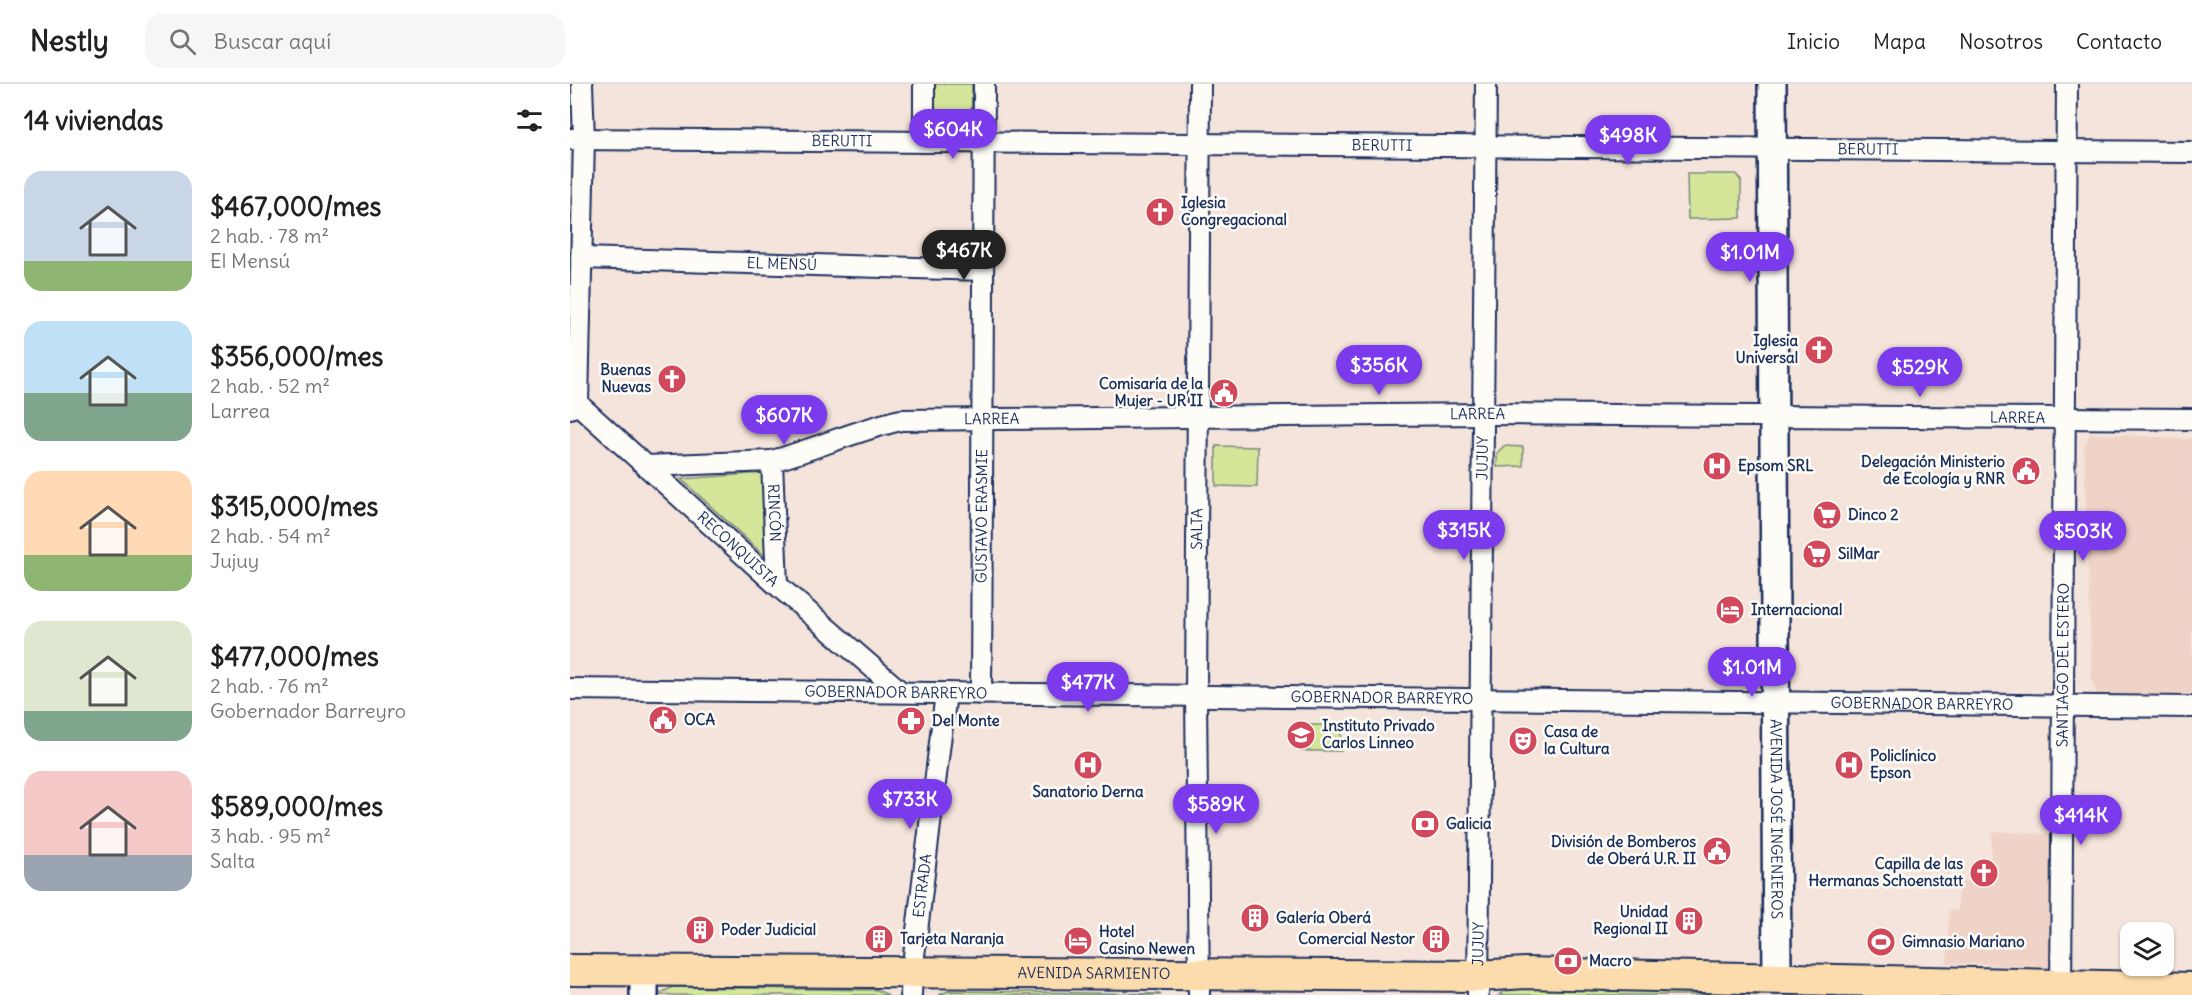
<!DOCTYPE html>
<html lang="es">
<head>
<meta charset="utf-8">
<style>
	:root { --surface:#fff; --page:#f6f6f6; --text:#222; --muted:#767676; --line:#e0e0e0; --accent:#7c3aed }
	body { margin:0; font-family:Delius,sans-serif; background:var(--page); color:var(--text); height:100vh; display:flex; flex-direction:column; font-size:22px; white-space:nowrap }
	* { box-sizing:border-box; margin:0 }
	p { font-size:20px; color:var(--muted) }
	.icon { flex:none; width:33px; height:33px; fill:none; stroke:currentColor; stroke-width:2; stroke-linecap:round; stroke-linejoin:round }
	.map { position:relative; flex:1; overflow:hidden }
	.drawer { display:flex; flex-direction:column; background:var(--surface); width:570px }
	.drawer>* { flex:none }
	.controls { position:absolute; left:1550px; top:838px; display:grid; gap:12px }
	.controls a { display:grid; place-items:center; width:54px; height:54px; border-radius:12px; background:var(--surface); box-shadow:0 2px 4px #0004; font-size:30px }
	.price { position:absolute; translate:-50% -51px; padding:0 14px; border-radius:21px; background:var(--accent); color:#fff; font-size:20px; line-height:39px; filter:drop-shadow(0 2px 3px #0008) }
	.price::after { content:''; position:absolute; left:50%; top:36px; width:18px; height:14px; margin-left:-9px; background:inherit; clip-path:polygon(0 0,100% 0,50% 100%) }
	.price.current { background:#222; color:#fff }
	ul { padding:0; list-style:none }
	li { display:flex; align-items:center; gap:18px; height:150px; padding:0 24px }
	li span { display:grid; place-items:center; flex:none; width:168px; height:120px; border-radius:18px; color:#555 }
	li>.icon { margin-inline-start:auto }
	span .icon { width:72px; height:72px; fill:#fffc; stroke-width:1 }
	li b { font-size:26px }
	h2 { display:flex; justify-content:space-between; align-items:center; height:72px; padding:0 24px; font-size:26px }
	header { display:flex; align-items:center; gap:36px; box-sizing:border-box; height:84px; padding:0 30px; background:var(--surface); border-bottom:2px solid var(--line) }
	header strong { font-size:28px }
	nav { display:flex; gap:33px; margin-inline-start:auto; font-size:21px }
	.search { width:420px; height:54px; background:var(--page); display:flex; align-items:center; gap:15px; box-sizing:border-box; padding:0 21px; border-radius:18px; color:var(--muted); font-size:22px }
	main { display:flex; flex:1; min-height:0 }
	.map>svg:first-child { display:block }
	.built { fill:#f0d3c7 }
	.green { fill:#d5e69a; stroke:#788a7c; stroke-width:1.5 }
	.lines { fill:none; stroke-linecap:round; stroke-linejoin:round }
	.minor-casing { stroke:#1b2f5e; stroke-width:24 }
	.secondary-casing { stroke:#1b2f5e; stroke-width:32 }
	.primary-casing { stroke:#1b2f5e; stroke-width:34 }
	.minor { stroke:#fdfcf7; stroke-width:20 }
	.secondary { stroke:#fdfcf7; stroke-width:27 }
	.primary { stroke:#fcdcac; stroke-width:30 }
	.labels { text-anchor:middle; stroke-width:5; stroke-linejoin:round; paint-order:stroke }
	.street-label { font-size:15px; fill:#1b2f5e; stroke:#fdfcf7 }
	.poi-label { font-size:15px; font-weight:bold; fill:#1b2f5e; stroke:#fdfcf7; text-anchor:start }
</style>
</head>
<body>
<header>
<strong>Nestly</strong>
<div class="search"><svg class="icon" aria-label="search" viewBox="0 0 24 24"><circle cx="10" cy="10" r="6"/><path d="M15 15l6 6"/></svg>Buscar aquí</div>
<nav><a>Inicio</a><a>Mapa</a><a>Nosotros</a><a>Contacto</a></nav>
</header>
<main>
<section class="drawer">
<h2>14 viviendas<svg class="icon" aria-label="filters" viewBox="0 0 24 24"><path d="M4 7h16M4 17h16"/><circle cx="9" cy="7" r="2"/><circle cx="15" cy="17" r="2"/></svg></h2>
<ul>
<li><span style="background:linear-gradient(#c9d6e8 75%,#8fb573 0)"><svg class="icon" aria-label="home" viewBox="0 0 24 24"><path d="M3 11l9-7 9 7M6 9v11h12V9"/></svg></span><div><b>$467,000/mes</b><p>2 hab. · 78 m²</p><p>El Mensú</p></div></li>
<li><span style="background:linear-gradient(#bfe0f5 60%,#7fa58c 0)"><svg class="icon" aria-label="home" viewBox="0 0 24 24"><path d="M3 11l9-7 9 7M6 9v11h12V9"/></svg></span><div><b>$356,000/mes</b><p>2 hab. · 52 m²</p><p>Larrea</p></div></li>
<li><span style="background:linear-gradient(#ffd9b3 70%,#8fb573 0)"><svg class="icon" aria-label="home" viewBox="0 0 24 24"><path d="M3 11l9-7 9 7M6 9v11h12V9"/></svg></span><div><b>$315,000/mes</b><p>2 hab. · 54 m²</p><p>Jujuy</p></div></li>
<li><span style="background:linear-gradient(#dfe7d0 75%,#7fa58c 0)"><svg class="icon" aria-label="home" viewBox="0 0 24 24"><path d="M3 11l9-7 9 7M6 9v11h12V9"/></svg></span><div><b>$477,000/mes</b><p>2 hab. · 76 m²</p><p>Gobernador Barreyro</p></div></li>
<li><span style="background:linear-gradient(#f6c9c9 70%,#9aa5b1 0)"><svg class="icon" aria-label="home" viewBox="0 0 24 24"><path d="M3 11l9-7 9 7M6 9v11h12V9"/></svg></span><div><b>$589,000/mes</b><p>3 hab. · 95 m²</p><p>Salta</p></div></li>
</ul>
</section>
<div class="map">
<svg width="1622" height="911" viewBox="0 0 1622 911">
	<rect width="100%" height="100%" fill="#f5e4db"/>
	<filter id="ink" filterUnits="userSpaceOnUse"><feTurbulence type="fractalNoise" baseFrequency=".0167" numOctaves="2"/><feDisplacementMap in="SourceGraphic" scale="12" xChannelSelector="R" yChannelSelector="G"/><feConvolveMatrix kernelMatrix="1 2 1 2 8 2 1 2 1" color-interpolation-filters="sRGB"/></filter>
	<g filter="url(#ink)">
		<g class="built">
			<path d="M1520,349L1622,355V610L1528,611L1522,599L1514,363Z"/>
			<path d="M1422,747L1486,751L1482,883L1377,879L1379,826H1388V797L1420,799Z"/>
		</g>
		<g class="green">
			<path d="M364,0H402L401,44L393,51L371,50L364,43Z"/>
			<path d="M1117,90H1166L1171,97V134L1118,135Z"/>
			<path d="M646,362L688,363L687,403L646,402Z"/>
			<path d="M934,362L953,363V382L927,383V369Z"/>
			<path d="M193,389L196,473L111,395Z"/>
			<rect x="730" y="641" width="41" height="26"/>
			<path d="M942,900L1275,911H929Z"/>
			<path d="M103,903L307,906L318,911H87Z"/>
			<path d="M378,907L589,910L591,911H369Z"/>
		</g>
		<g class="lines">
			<g class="minor-casing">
				<g id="minor">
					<path id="s1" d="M0,55L1622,68"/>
					<path d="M354,58V0"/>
					<path id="s2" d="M11,174L413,186"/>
					<path id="s3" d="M8,320L207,501L331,608"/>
					<path d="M0,324L8,320L14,55L12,0"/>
					<path id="s4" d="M202,377C246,365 286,346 331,336L913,330L1622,335"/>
					<path id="s5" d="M76,382L202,377L207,501"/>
					<path id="s6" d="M0,605L1622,623"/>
					<path id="s7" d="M411,610L414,0"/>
					<path id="s8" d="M341,911L342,888L376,609"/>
					<path id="s9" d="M629,911L626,612L630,0"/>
					<path id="s10" d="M908,911L916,0"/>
					<path id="s11" d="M1491,911L1497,0"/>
				</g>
			</g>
			<g class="secondary-casing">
				<g id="secondary">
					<path id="s12" d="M1202,0L1207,895"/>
					<path d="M74,911V885"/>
				</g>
			</g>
			<g class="primary-casing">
				<g id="primary">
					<path id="s13" d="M0,886L909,892L955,889L1622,904"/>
				</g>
			</g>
			<use href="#minor" class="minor"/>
			<use href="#secondary" class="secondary"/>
			<use href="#primary" class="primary"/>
		</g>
	</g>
	<defs>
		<g id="church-disc" transform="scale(1.5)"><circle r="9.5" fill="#d1495b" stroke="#fdfcf7"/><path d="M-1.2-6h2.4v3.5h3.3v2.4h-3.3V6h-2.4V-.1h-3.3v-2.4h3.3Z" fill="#fff"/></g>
		<g id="civic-disc" transform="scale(1.5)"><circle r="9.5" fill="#d1495b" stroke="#fdfcf7"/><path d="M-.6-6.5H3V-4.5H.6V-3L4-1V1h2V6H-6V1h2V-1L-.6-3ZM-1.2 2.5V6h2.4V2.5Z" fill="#fff"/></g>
		<g id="hospital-disc" transform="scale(1.5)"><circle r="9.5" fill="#d1495b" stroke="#fdfcf7"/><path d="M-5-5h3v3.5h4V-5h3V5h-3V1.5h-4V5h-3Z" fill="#fff"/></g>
		<g id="supermarket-disc" transform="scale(1.5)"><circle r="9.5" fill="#d1495b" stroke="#fdfcf7"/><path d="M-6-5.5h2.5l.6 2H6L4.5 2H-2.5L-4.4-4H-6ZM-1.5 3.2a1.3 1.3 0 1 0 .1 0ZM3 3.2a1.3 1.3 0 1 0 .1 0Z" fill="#fff"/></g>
		<g id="hotel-disc" transform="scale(1.5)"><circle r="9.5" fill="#d1495b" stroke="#fdfcf7"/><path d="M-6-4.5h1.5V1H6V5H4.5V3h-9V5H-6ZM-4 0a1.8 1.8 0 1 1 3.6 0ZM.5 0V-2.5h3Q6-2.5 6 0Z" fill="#fff"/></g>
		<g id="pharmacy-disc" transform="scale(1.5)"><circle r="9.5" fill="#d1495b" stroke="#fdfcf7"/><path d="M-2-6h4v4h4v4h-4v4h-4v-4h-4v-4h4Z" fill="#fff"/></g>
		<g id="university-disc" transform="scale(1.5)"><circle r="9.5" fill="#d1495b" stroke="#fdfcf7"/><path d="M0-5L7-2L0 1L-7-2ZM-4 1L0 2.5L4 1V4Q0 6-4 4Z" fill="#fff"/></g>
		<g id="theatre-disc" transform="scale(1.5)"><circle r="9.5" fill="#d1495b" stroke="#fdfcf7"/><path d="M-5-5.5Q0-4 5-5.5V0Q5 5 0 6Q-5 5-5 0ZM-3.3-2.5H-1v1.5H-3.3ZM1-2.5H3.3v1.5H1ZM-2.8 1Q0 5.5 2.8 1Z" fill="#fff"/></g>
		<g id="bank-disc" transform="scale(1.5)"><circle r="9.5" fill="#d1495b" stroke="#fdfcf7"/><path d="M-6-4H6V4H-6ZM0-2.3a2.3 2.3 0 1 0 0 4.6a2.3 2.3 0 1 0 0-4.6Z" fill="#fff"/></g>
		<g id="building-disc" transform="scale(1.5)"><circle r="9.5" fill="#d1495b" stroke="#fdfcf7"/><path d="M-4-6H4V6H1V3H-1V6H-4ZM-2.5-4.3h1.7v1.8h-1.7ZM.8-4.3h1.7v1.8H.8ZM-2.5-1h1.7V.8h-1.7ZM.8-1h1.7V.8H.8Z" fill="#fff"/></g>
		<g id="stadium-disc" transform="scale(1.5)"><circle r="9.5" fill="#d1495b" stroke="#fdfcf7"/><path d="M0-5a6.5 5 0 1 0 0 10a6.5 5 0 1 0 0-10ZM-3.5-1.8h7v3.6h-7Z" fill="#fff"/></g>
	</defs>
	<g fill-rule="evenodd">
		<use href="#church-disc" x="590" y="128"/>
		<use href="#church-disc" x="1249" y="266"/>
		<use href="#church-disc" x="102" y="295"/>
		<use href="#civic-disc" x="654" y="309"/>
		<use href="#hospital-disc" x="1147" y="382"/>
		<use href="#civic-disc" x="1456" y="387"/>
		<use href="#supermarket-disc" x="1257" y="431"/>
		<use href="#supermarket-disc" x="1247" y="470"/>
		<use href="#hotel-disc" x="1160" y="526"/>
		<use href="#civic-disc" x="93" y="636"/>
		<use href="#pharmacy-disc" x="341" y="637"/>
		<use href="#university-disc" x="731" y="651"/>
		<use href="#theatre-disc" x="953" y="657"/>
		<use href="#hospital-disc" x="518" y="681"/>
		<use href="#hospital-disc" x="1279" y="681"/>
		<use href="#bank-disc" x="855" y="740"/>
		<use href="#civic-disc" x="1147" y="767"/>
		<use href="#church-disc" x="1414" y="789"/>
		<use href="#building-disc" x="685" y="834"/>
		<use href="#building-disc" x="1119" y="837"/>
		<use href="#building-disc" x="130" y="846"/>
		<use href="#building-disc" x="309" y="855"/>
		<use href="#building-disc" x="866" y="855"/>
		<use href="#hotel-disc" x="508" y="857"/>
		<use href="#stadium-disc" x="1311" y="858"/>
		<use href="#bank-disc" x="998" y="877"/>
	</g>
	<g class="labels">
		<g class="street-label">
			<text dy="5" stroke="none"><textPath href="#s1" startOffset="272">BERUTTI</textPath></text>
			<text dy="5" stroke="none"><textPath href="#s1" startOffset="812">BERUTTI</textPath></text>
			<text dy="5" stroke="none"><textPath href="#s1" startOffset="1298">BERUTTI</textPath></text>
			<text dy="5" stroke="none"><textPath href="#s2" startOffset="201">EL MENSÚ</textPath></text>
			<text dy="5" stroke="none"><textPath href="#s4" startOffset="712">LARREA</textPath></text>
			<text dy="5" stroke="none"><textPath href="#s4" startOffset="1252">LARREA</textPath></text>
			<text dy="5" stroke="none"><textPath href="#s4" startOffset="226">LARREA</textPath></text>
			<text dy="5" stroke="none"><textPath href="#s10" startOffset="537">JUJUY</textPath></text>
			<text dy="5" stroke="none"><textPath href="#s5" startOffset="178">RINCÓN</textPath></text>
			<text dy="5" stroke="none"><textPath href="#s7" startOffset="178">GUSTAVO ERASMIE</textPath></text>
			<text dy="5" stroke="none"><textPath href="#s9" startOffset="466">SALTA</textPath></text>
			<text dy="5" stroke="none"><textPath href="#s3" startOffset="216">RECONQUISTA</textPath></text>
			<text dy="5" stroke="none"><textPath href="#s11" startOffset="330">SANTIAGO DEL ESTERO</textPath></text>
			<text dy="5" stroke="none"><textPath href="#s6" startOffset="326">GOBERNADOR BARREYRO</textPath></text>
			<text dy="5" stroke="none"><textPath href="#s6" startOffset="812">GOBERNADOR BARREYRO</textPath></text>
			<text dy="5" stroke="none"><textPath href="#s6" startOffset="1352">GOBERNADOR BARREYRO</textPath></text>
			<text dy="5" stroke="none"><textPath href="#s12" startOffset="735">AVENIDA JOSÉ INGENIEROS</textPath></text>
			<text dy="5" stroke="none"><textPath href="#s8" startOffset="110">ESTRADA</textPath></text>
			<text dy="5" stroke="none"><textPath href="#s10" startOffset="51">JUJUY</textPath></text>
			<text dy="5" stroke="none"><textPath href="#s13" startOffset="524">AVENIDA SARMIENTO</textPath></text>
		</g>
		<g class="poi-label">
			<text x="611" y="124">Iglesia<tspan x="611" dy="17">Congregacional</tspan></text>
			<text x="1228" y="262" text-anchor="end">Iglesia<tspan x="1228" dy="17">Universal</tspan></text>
			<text x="81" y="291" text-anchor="end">Buenas<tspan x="81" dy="17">Nuevas</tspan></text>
			<text x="633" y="305" text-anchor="end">Comisaría de la<tspan x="633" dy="17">Mujer - UR II</tspan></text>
			<text x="1435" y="383" text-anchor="end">Delegación Ministerio<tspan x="1435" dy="17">de Ecología y RNR</tspan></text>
			<text x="1168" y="387">Epsom SRL</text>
			<text x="1278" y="436">Dinco 2</text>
			<text x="1268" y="475">SilMar</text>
			<text x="1181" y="531">Internacional</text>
			<text x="114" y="641">OCA</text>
			<text x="362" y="642">Del Monte</text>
			<text x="752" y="647">Instituto Privado<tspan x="752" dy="17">Carlos Linneo</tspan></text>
			<text x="974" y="653">Casa de<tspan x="974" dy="17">la Cultura</tspan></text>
			<text x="1300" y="677">Policlínico<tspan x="1300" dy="17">Epson</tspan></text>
			<text x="518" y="713" text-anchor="middle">Sanatorio Derna</text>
			<text x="876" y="745">Galicia</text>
			<text x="1126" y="763" text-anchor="end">División de Bomberos<tspan x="1126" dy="17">de Oberá U.R. II</tspan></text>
			<text x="1393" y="785" text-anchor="end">Capilla de las<tspan x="1393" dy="17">Hermanas Schoenstatt</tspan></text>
			<text x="1098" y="833" text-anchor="end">Unidad<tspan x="1098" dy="17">Regional II</tspan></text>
			<text x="706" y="839">Galería Oberá</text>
			<text x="151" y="851">Poder Judicial</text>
			<text x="529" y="853">Hotel<tspan x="529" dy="17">Casino Newen</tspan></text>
			<text x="330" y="860">Tarjeta Naranja</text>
			<text x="845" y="860" text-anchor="end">Comercial Nestor</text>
			<text x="1332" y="863">Gimnasio Mariano</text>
			<text x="1019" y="882">Macro</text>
		</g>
	</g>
</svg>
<div class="controls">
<a><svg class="icon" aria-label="layers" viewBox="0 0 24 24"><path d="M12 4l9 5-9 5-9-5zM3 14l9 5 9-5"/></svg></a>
</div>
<b class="price" style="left:383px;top:76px">$604K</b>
<b class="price" style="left:1058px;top:82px">$498K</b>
<b class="price current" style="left:394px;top:197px">$467K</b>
<b class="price" style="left:1180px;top:199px">$1.01M</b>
<b class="price" style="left:809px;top:312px">$356K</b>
<b class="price" style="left:1350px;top:314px">$529K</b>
<b class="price" style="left:214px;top:362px">$607K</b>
<b class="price" style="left:894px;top:477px">$315K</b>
<b class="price" style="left:1513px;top:478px">$503K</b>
<b class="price" style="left:1182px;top:614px">$1.01M</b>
<b class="price" style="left:518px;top:629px">$477K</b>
<b class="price" style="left:340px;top:746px">$733K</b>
<b class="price" style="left:646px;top:751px">$589K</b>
<b class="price" style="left:1511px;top:762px">$414K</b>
</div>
</main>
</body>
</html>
